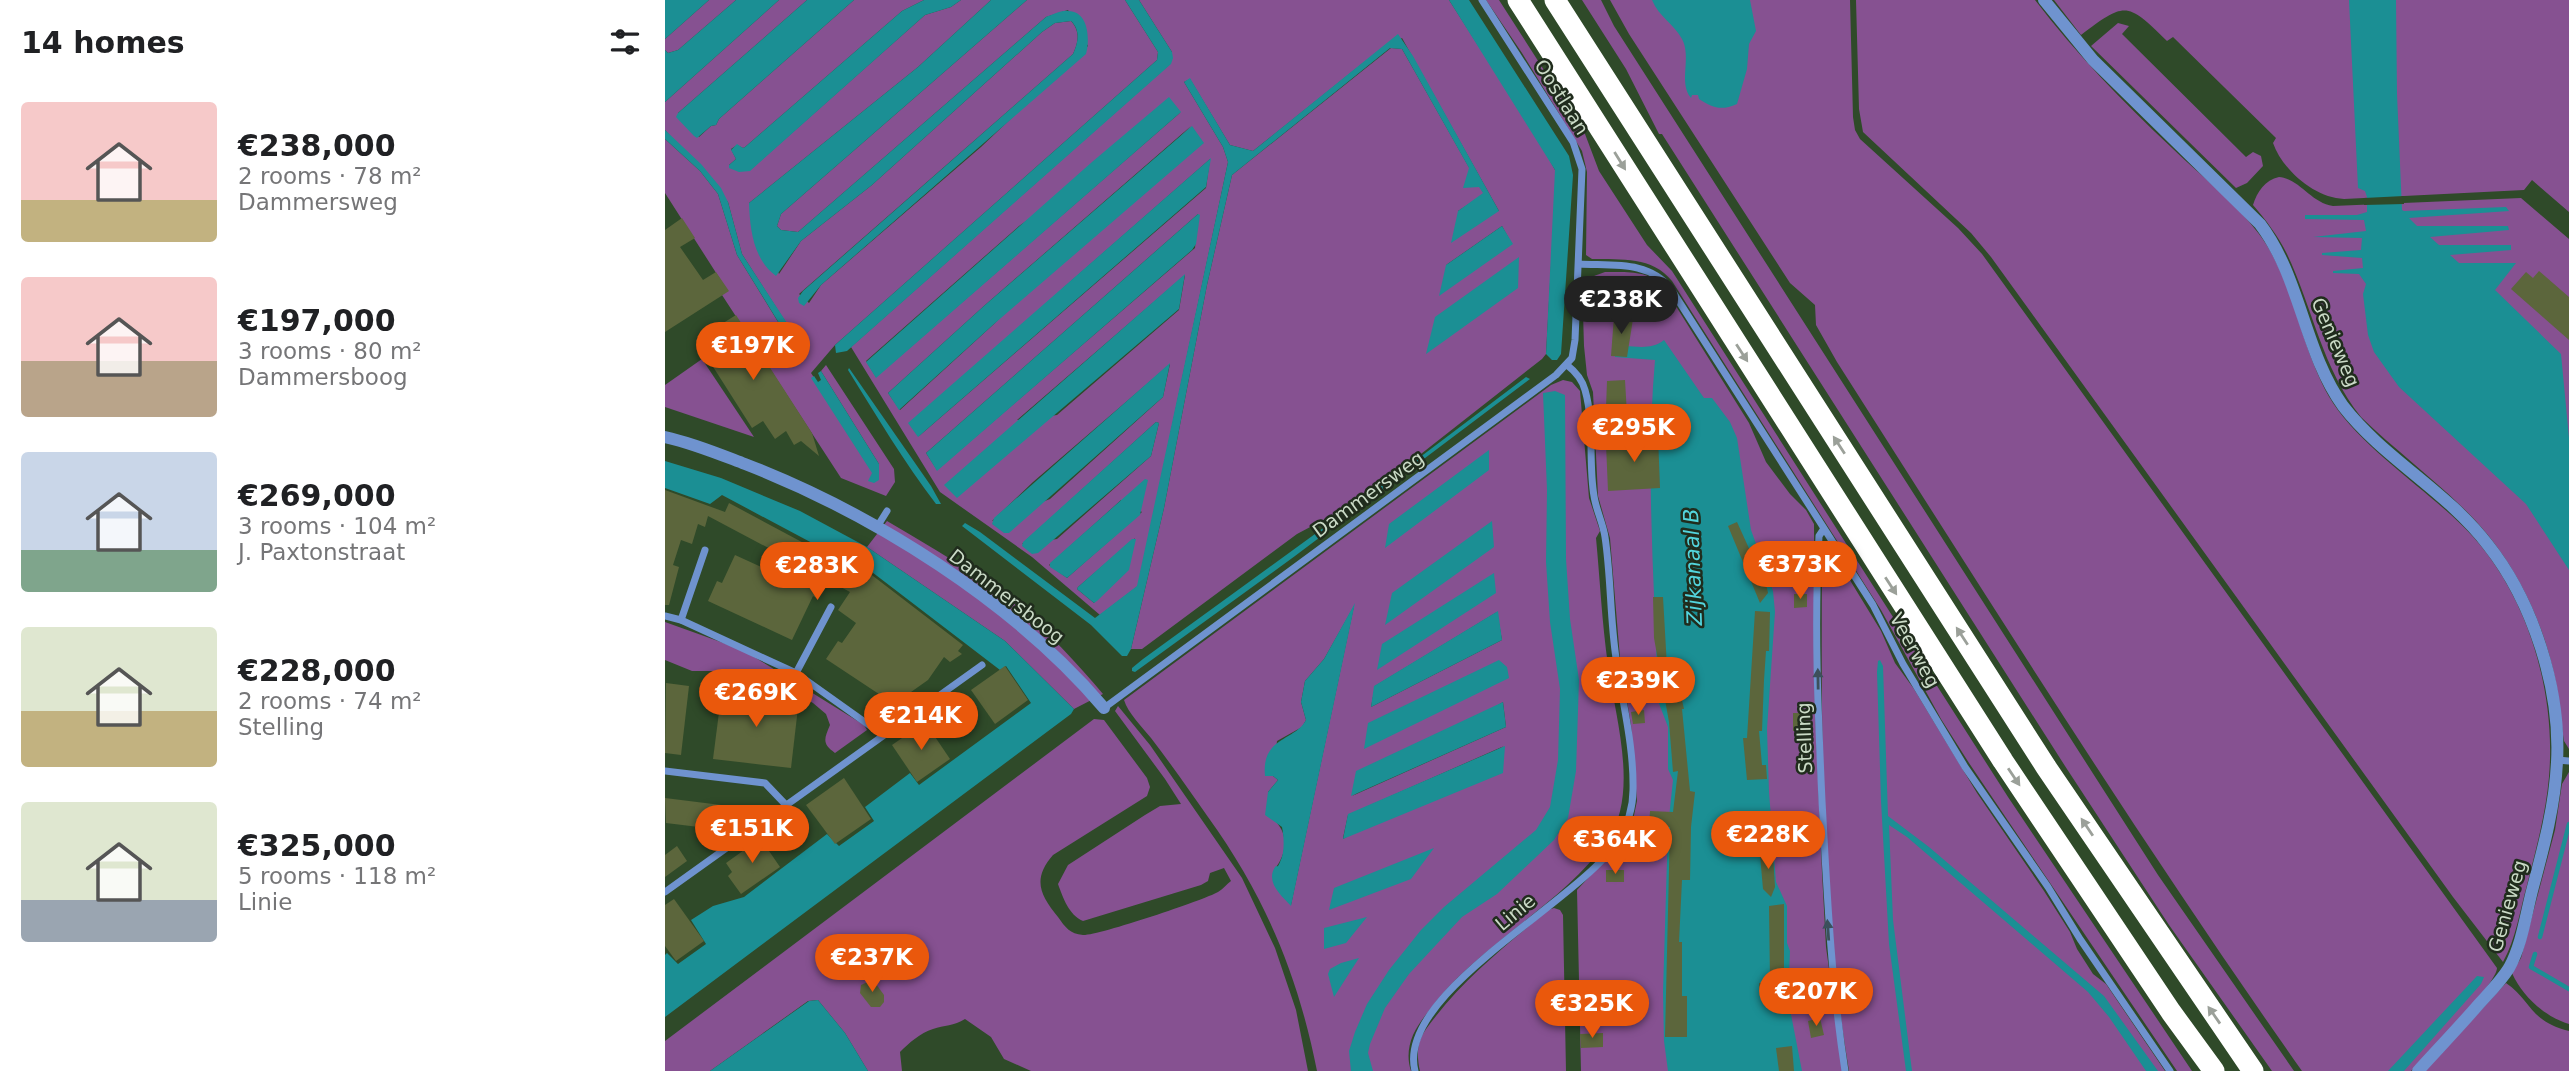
<!DOCTYPE html>
<html lang="en">
<head>
<meta charset="utf-8">
<style>
	:root { --surface:#fff; --page:#f6f6f6; --text:#202124; --muted:#757577; --accent:#ea580c }
	body { margin:0; font-family:"DejaVu Sans",sans-serif; background:var(--page); color:var(--text); height:100vh; display:flex; flex-direction:column; font-size:26px; white-space:nowrap }
	* { box-sizing:border-box; margin:0 }
	p { font-size:23px; color:var(--muted) }
	.icon { flex:none; width:38px; height:38px; fill:none; stroke:currentColor; stroke-width:2; stroke-linecap:round; stroke-linejoin:round }
	.map { position:relative; flex:1; overflow:hidden }
	.side { display:flex; flex-direction:column; background:var(--surface); width:665px }
	.side>* { flex:none }
	.price { position:absolute; translate:-50% -60px; padding:0 16px; border-radius:24px; background:var(--accent); color:#fff; font-size:23px; line-height:46px; filter:drop-shadow(0 2px 4px #0008) }
	.price::after { content:''; position:absolute; left:50%; top:42px; width:21px; height:16px; margin-left:-10px; background:inherit; clip-path:polygon(0 0,100% 0,50% 100%) }
	.price.on { background:#222; color:#fff }
	ul { padding:0; list-style:none }
	li { display:flex; align-items:center; gap:21px; height:175px; padding:0 21px }
	li span { display:grid; place-items:center; flex:none; width:196px; height:140px; border-radius:7px; color:#555 }
	li>.icon { margin-inline-start:auto }
	span .icon { width:84px; height:84px; fill:#fffc; stroke-width:1 }
	li b { font-size:30px }
	h2 { display:flex; justify-content:space-between; align-items:center; height:84px; padding:0 21px; font-size:30px }
	main { display:flex; flex:1; min-height:0 }
	.map>svg:first-child { display:block }
	.green { fill:#865191; fill-rule:evenodd }
	.water { fill:#1b8f94 }
	.pier { fill:#2f4a29 }
	.lines { fill:none; stroke-linecap:round; stroke-linejoin:round }
	.stream { stroke:#1b8f94; stroke-width:4.5 }
	.building { fill:#5c663c }
	.minor { stroke:#6f93cf; stroke-width:7 }
	.tertiary { stroke:#6f93cf; stroke-width:12 }
	.motorway { stroke:#fff; stroke-width:21 }
	.oneway { fill:#9ba099 }
	.oneway2 { fill:#3c505b }
	.labels { text-anchor:middle; stroke-width:5; stroke-linejoin:round; paint-order:stroke }
	.street-label { font-size:19px; fill:#cadac6; stroke:#202c1d }
	.water-label { font-size:21px; font-style:italic; fill:#53d5dd; stroke:#202c1d }
</style>
</head>
<body>
<main>
<section class="side">
<h2>14 homes<svg class="icon" aria-label="filters" viewBox="0 0 24 24"><path d="M4 7h16M4 17h16"/><circle cx="9" cy="7" r="2"/><circle cx="15" cy="17" r="2"/></svg></h2>
<ul>
<li><span style="background:linear-gradient(#f6c9c9 70%,#c2b280 0)"><svg class="icon" aria-label="home" viewBox="0 0 24 24"><path d="M3 11l9-7 9 7M6 9v11h12V9"/></svg></span><div><b>€238,000</b><p>2 rooms · 78 m²</p><p>Dammersweg</p></div></li>
<li><span style="background:linear-gradient(#f6c9c9 60%,#b9a48a 0)"><svg class="icon" aria-label="home" viewBox="0 0 24 24"><path d="M3 11l9-7 9 7M6 9v11h12V9"/></svg></span><div><b>€197,000</b><p>3 rooms · 80 m²</p><p>Dammersboog</p></div></li>
<li><span style="background:linear-gradient(#c9d6e8 70%,#7fa58c 0)"><svg class="icon" aria-label="home" viewBox="0 0 24 24"><path d="M3 11l9-7 9 7M6 9v11h12V9"/></svg></span><div><b>€269,000</b><p>3 rooms · 104 m²</p><p>J. Paxtonstraat</p></div></li>
<li><span style="background:linear-gradient(#dfe7d0 60%,#c2b280 0)"><svg class="icon" aria-label="home" viewBox="0 0 24 24"><path d="M3 11l9-7 9 7M6 9v11h12V9"/></svg></span><div><b>€228,000</b><p>2 rooms · 74 m²</p><p>Stelling</p></div></li>
<li><span style="background:linear-gradient(#dfe7d0 70%,#9aa5b1 0)"><svg class="icon" aria-label="home" viewBox="0 0 24 24"><path d="M3 11l9-7 9 7M6 9v11h12V9"/></svg></span><div><b>€325,000</b><p>5 rooms · 118 m²</p><p>Linie</p></div></li>
</ul>
</section>
<div class="map">
<svg width="1904" height="1071" viewBox="0 0 1904 1071">
	<rect width="100%" height="100%" fill="#2f4a29"/>
	<g class="green">
		<path d="M44,0H71L13,50L3,53L0,50V39Z"/>
		<path d="M114,0H142L13,113L34,137L46,126L51,125L54,119L189,0H259L237,11L80,147L78,148L72,145L66,149L71,159L64,165L84,171L260,15L286,7L296,0H326L253,67L84,203L114,274L136,241L207,185L377,32L390,23L406,21C416,32 413,43 408,54L134,294L144,303L156,285L316,147L423,46L403,10L381,17L133,232L116,230L112,226L116,214L362,0H460L493,52L492,60L170,345L146,373L204,461L214,464L156,371L161,365L229,469L230,482L221,496L176,478L57,295L62,290L0,193V139L35,171L53,194L72,255L132,353L138,349L77,254L63,202L0,130V102Z"/>
		<path d="M474,0H784L873,139L890,170L891,176L881,354L877,359L747,461L683,507L632,534L477,649H466L499,508L542,285L567,175L726,48L737,49L819,194L793,211H834L737,38L698,63L588,151L565,145L525,79L519,82L558,147L563,162L473,586L435,615L367,557L275,492L186,347L505,64L507,52ZM516,112L211,377L201,361L354,226ZM526,126L329,324L235,410L223,393L320,305ZM545,159L541,188L253,437L397,289ZM533,214L530,248L272,470L261,453ZM837,226L847,244L781,265ZM520,275L514,310L392,415L352,420ZM505,364L498,397L385,499L327,521L368,482ZM491,422L494,423L486,456L392,539L357,544ZM456,500L477,512L402,578L384,565ZM470,538L429,603L412,589L413,587Z"/>
		<path d="M821,0H834L920,134L934,171L982,245L1007,271L1343,797L1527,1071H1512L1304,763L1276,719L1216,610L1007,281C987,256 957,260 927,259L921,255L922,172L917,151L857,53Z"/>
		<path d="M917,0H936L949,26L1493,875L1629,1071H1607L1504,925L1400,766L997,134H994L961,69Z"/>
		<path d="M945,0H1185L1188,117L1190,130L1195,139L1293,228L1317,254L1832,968C1832,984 1761,1055 1746,1071H1637C1474,840 1324,600 1172,362L1151,325L1150,305L1125,283L964,34Z"/>
		<path d="M1191,0H1370C1412,55 1457,101 1507,148C1536,176 1570,202 1594,234C1631,283 1635,351 1668,403C1702,454 1769,493 1810,539C1865,602 1891,695 1884,777C1881,813 1871,849 1862,885C1855,910 1851,939 1838,962L1788,897L1326,257L1306,233L1198,132L1194,109Z"/>
		<path d="M1389,0H1904V212L1867,180L1859,190L1679,199C1649,198 1617,169 1608,143L1611,138L1508,37L1502,41C1462,2 1461,1 1416,35Z"/>
		<path d="M1453,23L1464,26L1457,34L1581,157L1588,152L1596,156L1598,166L1582,183L1571,188L1426,46Z"/>
		<path d="M1614,177C1635,179 1646,203 1668,206L1856,198L1904,239V749L1899,741C1896,722 1895,702 1891,683C1878,616 1845,552 1796,506C1764,475 1728,448 1696,417C1657,368 1648,309 1622,254C1613,236 1601,220 1588,205C1592,192 1600,180 1614,177Z"/>
		<path d="M940,272C962,272 984,270 999,287L1084,423L1101,462L1125,494L1141,510L1149,524L1150,709L1157,873L1161,947L1178,1071H916L912,890L956,843L968,820L972,801L966,725L955,658L945,538L933,496L928,392L922,375L919,346L918,313L921,286L929,276Z"/>
		<path d="M37,359L89,437L0,407V385Z"/>
		<path d="M898,380L907,382L915,391L924,498L935,531L931,538C935,580 937,623 943,665C950,717 975,794 942,841C897,904 822,940 772,1000C764,1011 754,1022 748,1035C743,1047 742,1059 746,1071H652C633,975 600,896 543,817C524,790 506,764 486,738C477,727 463,713 459,700L886,385ZM689,606L626,905L609,870C623,853 624,832 607,818L603,792L613,780L608,776L612,741L637,727L641,720L636,702L640,681L659,659ZM832,612L837,640L706,707L710,686ZM838,702L841,727L687,796ZM839,746L678,839V838L683,815Z"/>
		<path d="M222,521C254,540 287,559 318,580C363,611 403,652 438,694L409,709L340,641L202,547Z"/>
		<path d="M1172,559L1216,631L1230,663L1249,689L1312,793L1379,891L1405,932L1412,949L1428,974L1441,984L1500,1071H1184C1156,905 1156,734 1157,566Z"/>
		<path d="M0,622L78,650L199,725L202,730L170,753C157,744 159,739 165,725L161,714L148,703L95,671H27L0,660Z"/>
		<path d="M453,706L485,745L577,878L610,948L631,1010L643,1071H366L339,1059L326,1037L300,1019C289,1026 279,1025 268,1029C255,1033 244,1043 235,1052L237,1071H203L180,1033L153,1000L143,1001L45,1071H0V1041L429,719L439,720L482,778L485,787L482,796L388,855C367,879 375,895 393,917C400,927 405,934 418,935C432,936 539,900 553,892C558,889 562,884 566,881L559,868L545,873L543,881L536,885L418,921C404,915 398,898 393,884L403,865L480,815L495,806L516,804L500,779L450,711Z"/>
		<path d="M1904,772V1024C1880,1017 1857,996 1847,973L1856,958L1890,830L1897,784Z"/>
		<path d="M889,908L895,910L898,915L901,1071H755C753,1063 752,1052 754,1044C756,1034 765,1024 771,1016C803,975 844,943 883,910Z"/>
		<path d="M1841,983C1866,1000 1865,1022 1904,1031V1071H1760Z"/>
	</g>
	<g class="water">
		<path d="M0,0H44L0,39Z"/>
		<path d="M71,0H114L0,102V50L3,53L13,50Z"/>
		<path d="M142,0H189L54,119L51,125L46,126L32,138L29,136L11,117L13,113Z"/>
		<path d="M259,0H296L286,7L260,15L85,171L74,172L64,168V165L71,159L66,150L72,144L78,148L80,147L237,11Z"/>
		<path d="M326,0H362L116,214L112,226L116,230L133,232L381,17C387,15 396,10 403,11C424,11 425,40 421,54L156,285L139,306L134,303L133,298L138,291L408,54C413,43 416,31 406,21L390,23L377,32L207,185L136,241L111,276C88,259 85,229 84,203L253,67Z"/>
		<path d="M460,0H474L507,52L508,58L506,64L182,351L171,353L170,345L492,60L493,52Z"/>
		<path d="M784,0H804L904,156L908,175L896,354L892,360H887L881,354L890,170Z"/>
		<path d="M987,0H1085L1091,31L1084,44L1082,69L1072,104C1056,111 1048,108 1034,99L1033,95H1027L1026,98C1013,82 1027,58 1017,39C1009,24 994,17 987,0Z"/>
		<path d="M1684,0H1731L1732,94L1737,210L1739,211L1841,207L1844,211L1744,218L1752,226H1843L1844,230L1765,237L1774,245H1846V250L1785,255L1794,263H1851L1830,290L1896,354L1904,438V570L1861,504L1734,387L1709,352L1703,335L1698,294L1701,284L1694,274L1668,273V271L1698,268L1697,258L1657,255V253L1696,250L1697,238L1648,237L1701,231L1699,220L1640,219V215H1692L1702,212V197L1700,191L1693,188Z"/>
		<path d="M733,34L748,56L834,211L786,243L793,211L818,193L814,187L798,188L804,168L737,49L725,48L567,175L542,285L499,508L466,649L462,656H457L426,625L297,526L300,523L315,532L430,618L472,586L563,162L558,147L519,82L525,78L565,145L588,151Z"/>
		<path d="M504,97L516,112L211,378L201,362L427,162Z"/>
		<path d="M527,126L539,143L329,324L234,410L223,393L320,305Z"/>
		<path d="M0,130L36,164L56,188L63,202L77,254L139,349L133,354L72,255L53,194L35,171L0,139Z"/>
		<path d="M546,158L541,187L253,437L243,423Z"/>
		<path d="M533,214L535,215L531,244L527,250L272,471L261,453Z"/>
		<path d="M837,226L848,244L774,296L781,265Z"/>
		<path d="M854,257L853,288L761,354L770,317Z"/>
		<path d="M520,274L514,309L292,498L279,485Z"/>
		<path d="M999,340L1039,398H1047L1065,422L1072,438L1086,530L1108,591L1110,612L1102,729L1104,792L1111,882L1122,906V943L1125,951L1123,999L1137,1071H1003L999,1041L998,992L1003,827L1008,780L1003,769V727L993,701C990,588 980,473 990,360L950,357V347C968,344 984,352 999,340Z"/>
		<path d="M505,363L498,397L344,533H339L327,524L329,518Z"/>
		<path d="M184,368L266,486L276,504H271C239,462 211,415 183,370Z"/>
		<path d="M156,371L214,464V480L209,483L203,481L207,473L146,378L149,376L153,382L156,380L153,373Z"/>
		<path d="M861,377L865,379L630,556L470,672L467,671V668L478,659L738,470Z"/>
		<path d="M890,391L900,395L901,559L905,619L914,680L911,771L903,818L889,840L832,894L797,917L744,974L720,1008L705,1044L703,1053L708,1071H686L684,1051L690,1032L702,1004L724,970L756,930L779,907L871,830L885,807L893,760L895,689L885,622L881,562L882,490L878,393Z"/>
		<path d="M491,422L494,423L486,456L373,553L367,554L357,546L358,542Z"/>
		<path d="M824,450V470L720,548L724,524Z"/>
		<path d="M0,461L56,478L135,511L202,547L340,641L409,709L406,714L0,1017V955L2,953L13,964L41,944L26,920L48,906L79,897L162,834L174,846L209,821L200,807L245,773L254,785L366,703L341,666L335,670L186,556L179,560L57,495L45,504L0,488Z"/>
		<path d="M480,479L483,480L475,515L402,578L385,567V563Z"/>
		<path d="M827,521L829,547L720,625L727,593Z"/>
		<path d="M467,539H471L464,570L432,601L429,603L412,589L413,587Z"/>
		<path d="M829,573L831,593L712,670L717,644Z"/>
		<path d="M690,603L626,906C618,897 603,885 608,871C613,860 611,872 615,862C620,852 619,837 617,827L600,815L603,792L613,780L608,776H600C596,737 630,741 641,720L636,702L640,681L659,659Z"/>
		<path d="M833,611L837,640L706,707L709,686Z"/>
		<path d="M834,660L842,667L844,678L699,749L703,723Z"/>
		<path d="M1215,660L1218,666L1223,816L1264,847L1439,996L1493,1071H1481L1444,1017L1423,992L1242,837L1224,825L1228,920L1247,1071H1241L1224,944L1216,801L1212,672L1213,661Z"/>
		<path d="M838,702L841,727L686,796L691,771Z"/>
		<path d="M840,746L838,773L678,839L683,814Z"/>
		<path d="M769,848L746,879L664,910L669,888Z"/>
		<path d="M702,917L681,943L659,949V928Z"/>
		<path d="M694,958L669,997L663,974L665,969L676,963Z"/>
		<path d="M1812,976L1819,977L1816,984L1739,1071H1723Z"/>
		<path d="M153,1000L180,1033L203,1071H45L144,1001Z"/>
	</g>
	<path class="pier" d="M1739,196V204L1699,205V198Z"/>
	<g class="lines">
		<g class="stream">
			<path d="M1875,937L1904,824"/>
			<path d="M1870,954L1866,967L1904,989"/>
		</g>
	</g>
	<g class="building">
		<path d="M17,218L30,238L15,247L38,280L51,272L64,291L0,332V230Z"/>
		<path d="M1874,271L1904,297V340L1846,289L1861,272L1868,278Z"/>
		<path d="M71,315L147,433L154,456L136,441L129,445L121,431L110,439L98,421L87,428L31,340Z"/>
		<path d="M949,316L968,319L962,357L946,356Z"/>
		<path d="M960,380L962,414H944V408H941L942,381Z"/>
		<path d="M968,435L993,436L995,488L943,491L941,444L968,443Z"/>
		<path d="M0,490L60,512L64,503L191,571L195,566L298,645L293,651L297,654L285,662L279,657L263,680L229,704L161,659L173,641L177,643L191,623L173,610L185,592L161,579L153,599L148,596L127,640L43,601L52,581L57,583L70,555L136,585L143,569L43,516L40,527L33,524L27,544L16,540L8,565L14,567L4,605H0Z"/>
		<path d="M1072,522L1102,588L1103,593L1095,603L1063,526Z"/>
		<path d="M1129,594H1142V607L1129,608Z"/>
		<path d="M988,597H998L1002,667L1009,665L1019,709H1017L1025,791L1030,792L1026,827L1025,880H1017L1014,942H1017V996H1022V1037H1000L1005,827L984,826L985,811L1008,812L1013,771L1008,772L1004,722L989,638Z"/>
		<path d="M1090,611L1105,612L1104,651H1101L1099,680L1097,731H1094L1097,765H1101L1102,779L1082,780L1078,738H1082Z"/>
		<path d="M340,666L363,700L330,724L306,690Z"/>
		<path d="M1,683L24,686L16,755L0,753Z"/>
		<path d="M57,689L134,699L126,768L48,759Z"/>
		<path d="M979,710L980,723L968,724L966,712Z"/>
		<path d="M1128,713H1141L1140,731H1128Z"/>
		<path d="M260,722L285,759L252,782L227,745Z"/>
		<path d="M179,778L206,819L170,844L141,805Z"/>
		<path d="M0,798L80,808L83,809L85,815L74,824L61,807L60,824L46,822L50,829L1,823Z"/>
		<path d="M100,835L107,844L102,848L115,867L76,894L63,876L67,872L61,863Z"/>
		<path d="M12,846L22,861L0,877V855Z"/>
		<path d="M1098,849L1105,850L1108,855L1110,887L1106,897L1098,889L1095,855Z"/>
		<rect x="941" y="870" width="18" height="12"/>
		<path d="M9,899L39,941L11,961L0,946V905Z"/>
		<path d="M1119,904V978L1152,973L1155,987L1121,992L1122,989L1094,988V983L1105,981L1104,906Z"/>
		<path d="M205,981L211,984L219,995V1002L215,1007H206L195,993L196,985Z"/>
		<path d="M1155,1018L1159,1035L1146,1038L1143,1021Z"/>
		<path d="M938,1033V1047L916,1048L915,1034Z"/>
		<path d="M1127,1046L1129,1071H1114L1111,1048Z"/>
	</g>
	<g class="lines">
		<g class="minor">
			<path d="M914,264C946,266 984,260 1006,289L1208,605L1238,664L1300,767L1383,887L1415,939L1505,1071"/>
			<path d="M212,527L222,511"/>
			<path d="M1158,530L1154,536C1149,624 1153,713 1157,801C1162,892 1166,981 1180,1071"/>
			<path d="M0,616L16,620L131,673L218,735"/>
			<path d="M16,620L40,550"/>
			<path d="M131,673L166,607"/>
			<path d="M439,708L891,375L907,358L910,340L917,169L908,142L817,0"/>
			<path d="M1892,760L1904,761"/>
			<path d="M0,771L100,783L121,805"/>
			<path d="M0,892L317,665"/>
			<path d="M750,1071C730,992 917,901 953,840C963,824 968,808 968,790C969,746 957,701 951,658C945,618 946,577 940,537C938,523 931,510 929,496C923,461 930,425 920,390C917,379 911,372 902,365"/>
		</g>
		<g class="tertiary">
			<path d="M1379,0L1428,60L1595,224C1636,278 1639,352 1678,406C1719,459 1782,491 1823,545C1868,602 1896,689 1892,762C1890,805 1879,846 1868,887C1861,913 1857,945 1844,968C1836,981 1824,993 1814,1004C1794,1027 1773,1049 1753,1071"/>
			<path d="M0,437C28,443 54,454 80,464C209,514 349,602 439,708"/>
		</g>
		<g class="motorway">
			<path d="M853,0L1338,761L1506,1012L1549,1071"/>
			<path d="M890,0L1381,767L1588,1071"/>
		</g>
	</g>
	<defs><path id="oneway-solid" d="M-6-.8H1V-3.2L6.5 0L1 3.2V.8H-6Z" transform="scale(1.75)"/></defs>
	<g class="oneway">
		<use href="#oneway-solid" transform="translate(955 161) rotate(58)"/>
		<use href="#oneway-solid" transform="translate(1077 353) rotate(57)"/>
		<use href="#oneway-solid" transform="translate(1174 445) rotate(-123)"/>
		<use href="#oneway-solid" transform="translate(1226 586) rotate(57)"/>
		<use href="#oneway-solid" transform="translate(1297 636) rotate(-123)"/>
		<use href="#oneway-solid" transform="translate(1349 777) rotate(56)"/>
		<use href="#oneway-solid" transform="translate(1422 827) rotate(-124)"/>
		<use href="#oneway-solid" transform="translate(1549 1015) rotate(-125)"/>
	</g>
	<g class="oneway2">
		<use href="#oneway-solid" transform="translate(1153 679) rotate(-91)"/>
		<use href="#oneway-solid" transform="translate(1163 930) rotate(-94)"/>
	</g>
	<g class="labels">
		<g class="street-label">
			<text transform="translate(897 97) rotate(58)" y="7">Oostlaan</text>
			<text transform="translate(1671 342) rotate(67)" y="7">Genieweg</text>
			<text transform="translate(703 494) rotate(-36)" y="7">Dammersweg</text>
			<text transform="translate(342 596) rotate(38)" y="7">Dammersboog</text>
			<text transform="translate(1250 650) rotate(61)" y="7">Veerweg</text>
			<text transform="translate(1139 738) rotate(-92)" y="7">Stelling</text>
			<text transform="translate(1842 906) rotate(-74)" y="7">Genieweg</text>
			<text transform="translate(850 912) rotate(-40)" y="7">Linie</text>
		</g>
		<g class="water-label">
			<text transform="translate(1028 567) rotate(-92)" y="7">Zijkanaal B</text>
		</g>
	</g>
</svg>
<b class="price on" style="left:956px;top:336px">€238K</b>
<b class="price" style="left:88px;top:382px">€197K</b>
<b class="price" style="left:969px;top:464px">€295K</b>
<b class="price" style="left:1135px;top:601px">€373K</b>
<b class="price" style="left:152px;top:602px">€283K</b>
<b class="price" style="left:973px;top:717px">€239K</b>
<b class="price" style="left:91px;top:729px">€269K</b>
<b class="price" style="left:256px;top:752px">€214K</b>
<b class="price" style="left:87px;top:865px">€151K</b>
<b class="price" style="left:1103px;top:871px">€228K</b>
<b class="price" style="left:950px;top:876px">€364K</b>
<b class="price" style="left:207px;top:994px">€237K</b>
<b class="price" style="left:1151px;top:1028px">€207K</b>
<b class="price" style="left:927px;top:1040px">€325K</b>
</div>
</main>
</body>
</html>
